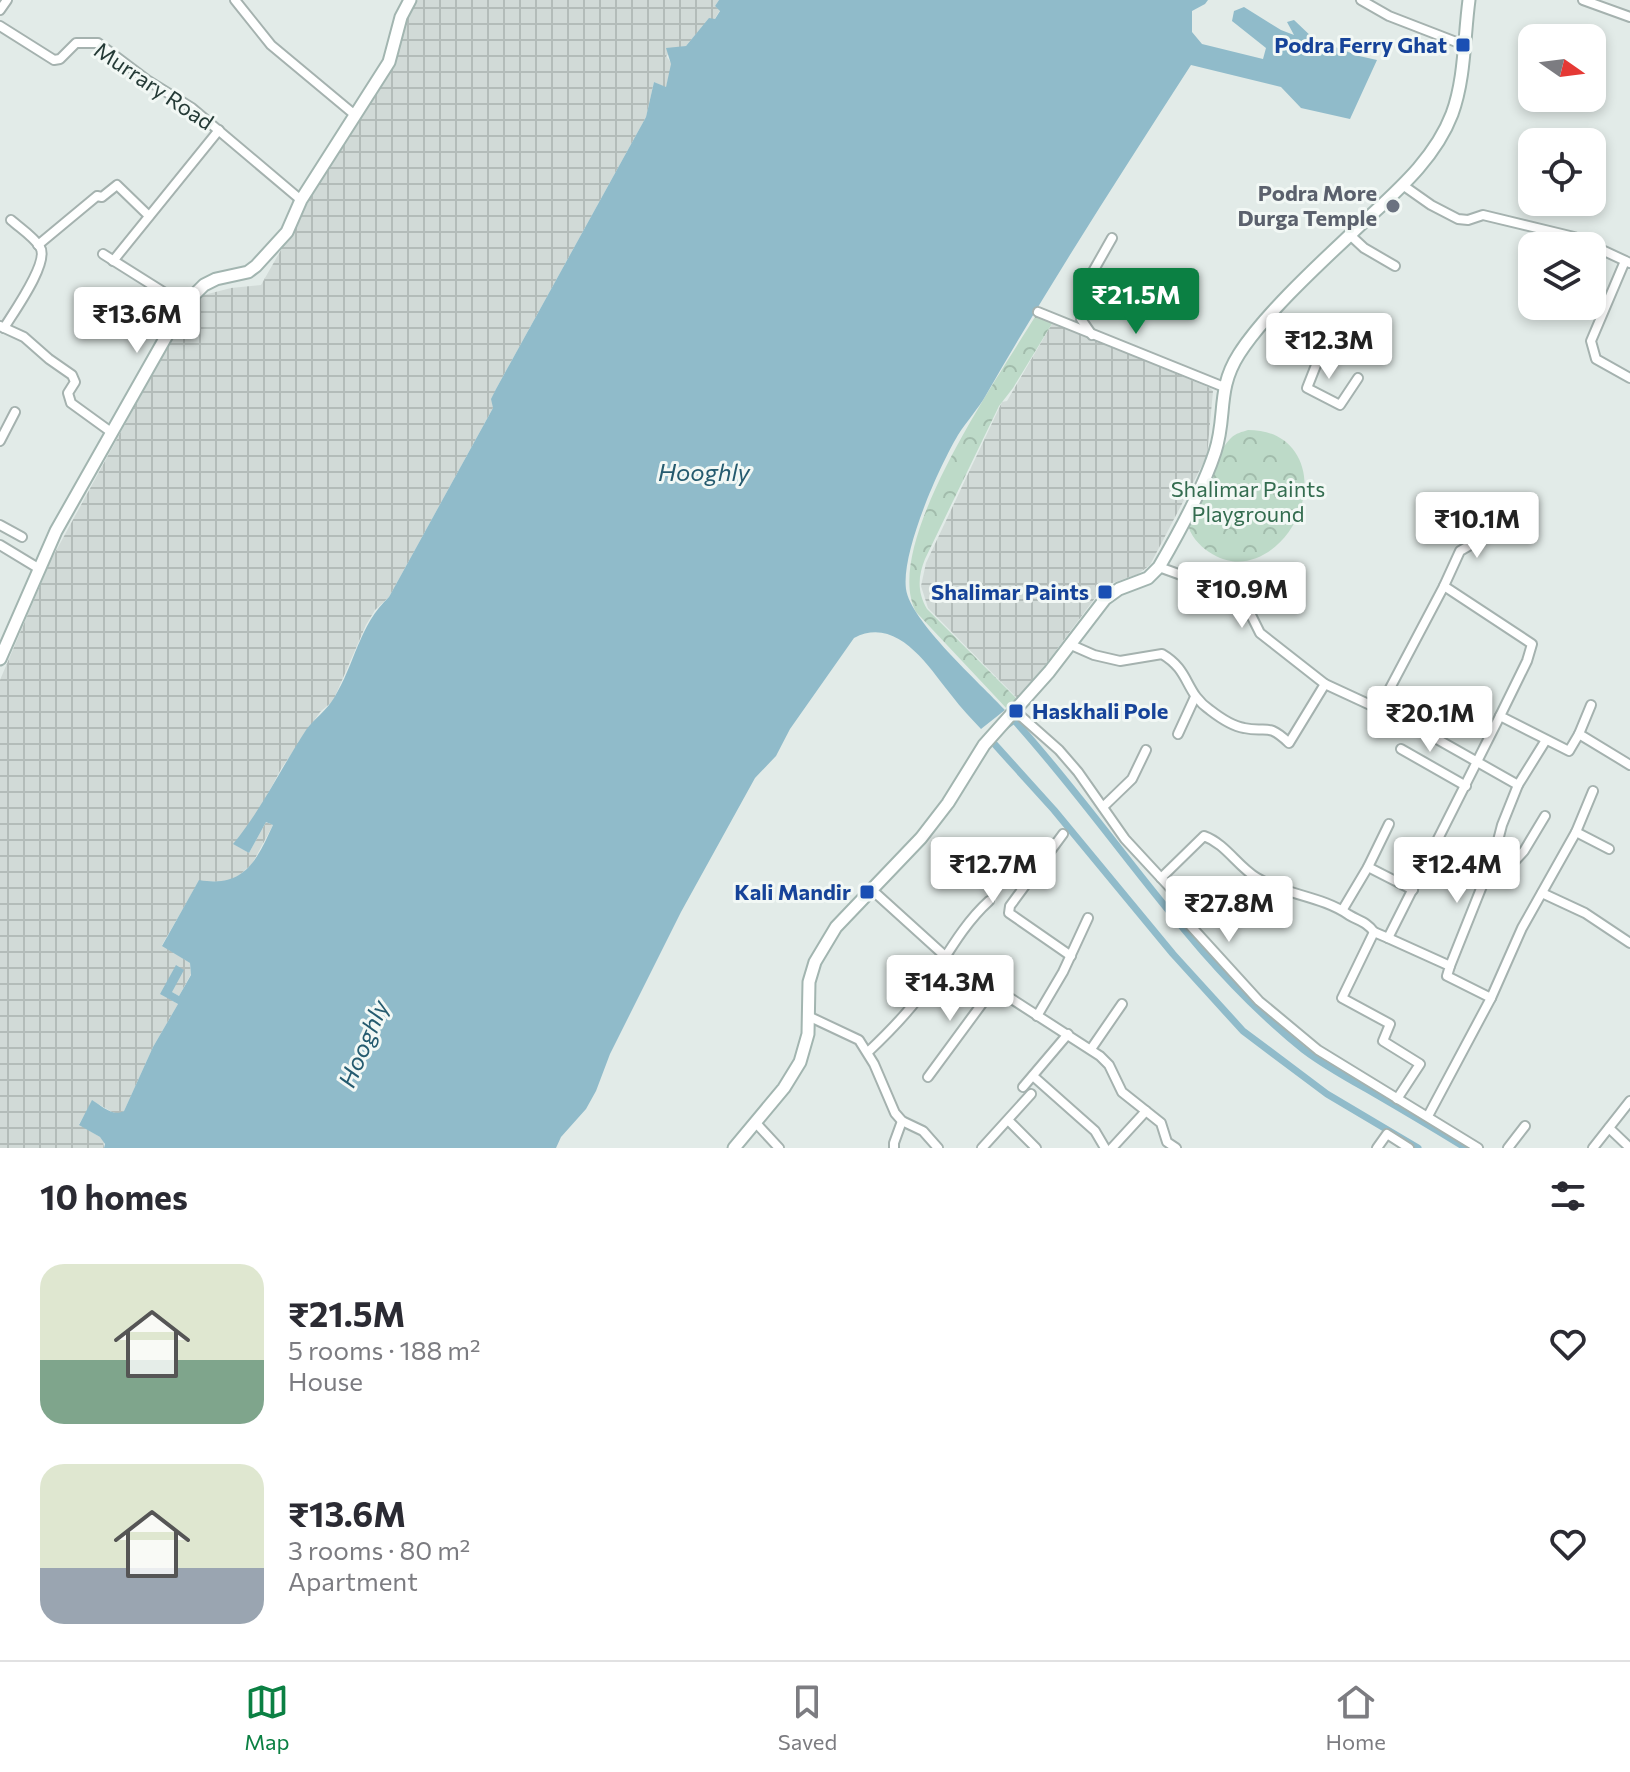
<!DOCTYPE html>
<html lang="en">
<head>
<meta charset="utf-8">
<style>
	:root { --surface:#fff; --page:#f2f2f3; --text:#2b2b33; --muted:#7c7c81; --line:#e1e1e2; --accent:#0b8043 }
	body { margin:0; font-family:Commissioner,sans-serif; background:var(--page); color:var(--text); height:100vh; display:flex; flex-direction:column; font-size:30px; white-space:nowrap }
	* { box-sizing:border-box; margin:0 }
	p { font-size:26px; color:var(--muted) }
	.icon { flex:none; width:44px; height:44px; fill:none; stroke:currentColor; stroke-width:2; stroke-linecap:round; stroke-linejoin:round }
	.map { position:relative; height:1148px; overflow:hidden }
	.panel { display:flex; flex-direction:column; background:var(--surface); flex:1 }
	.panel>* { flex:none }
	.needle { width:52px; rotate:104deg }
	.tools { position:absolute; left:1518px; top:24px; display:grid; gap:16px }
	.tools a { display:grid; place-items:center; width:88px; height:88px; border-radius:16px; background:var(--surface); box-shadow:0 4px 12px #0003; font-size:40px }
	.price { position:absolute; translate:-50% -68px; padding:0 18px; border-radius:8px; background:#fff; color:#222; font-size:26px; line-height:52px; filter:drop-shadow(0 2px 4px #0008) }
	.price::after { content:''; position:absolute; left:50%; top:48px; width:24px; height:18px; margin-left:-12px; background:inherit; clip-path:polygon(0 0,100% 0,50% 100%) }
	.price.selected { background:var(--accent); color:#fff }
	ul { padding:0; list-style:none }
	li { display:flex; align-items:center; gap:24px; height:200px; padding:0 40px }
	li span { display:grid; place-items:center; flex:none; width:224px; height:160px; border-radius:24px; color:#555 }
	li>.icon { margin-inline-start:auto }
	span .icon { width:96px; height:96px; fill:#fffc; stroke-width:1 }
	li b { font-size:34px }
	h2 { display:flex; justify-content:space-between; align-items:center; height:96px; padding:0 40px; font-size:34px }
	.menu { display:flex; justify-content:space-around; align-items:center; height:112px; border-top:2px solid var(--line); background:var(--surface); font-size:22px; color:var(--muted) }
	.menu a { display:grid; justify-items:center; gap:4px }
	.menu .selected { color:var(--accent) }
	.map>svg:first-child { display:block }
	.industrial { fill:url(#industrial-grid) }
	.forest { fill:url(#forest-crowns) }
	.water { fill:#90bbca }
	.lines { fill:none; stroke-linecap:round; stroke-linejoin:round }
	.canal { stroke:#90bbca; stroke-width:7 }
	.street-casing { stroke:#a5b2af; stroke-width:12 }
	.secondary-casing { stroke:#a2b5b0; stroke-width:15 }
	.street { stroke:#fff; stroke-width:8 }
	.secondary { stroke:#fff; stroke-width:11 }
	.transit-dot { fill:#1a4fb4; stroke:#f2f8f5; stroke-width:3 }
	.worship-dot { fill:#6b7280; stroke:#f2f8f5; stroke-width:3 }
	.labels { text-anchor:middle; stroke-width:6; stroke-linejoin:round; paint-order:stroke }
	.transit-label { font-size:22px; font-weight:bold; fill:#164399; stroke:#f2f8f5; text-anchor:end }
	.street-label { font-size:22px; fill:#243a36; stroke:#f2f8f5 }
	.worship-label { font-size:22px; font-weight:bold; fill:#5b616d; stroke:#f2f8f5; text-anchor:end }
	.park-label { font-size:22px; fill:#336c4f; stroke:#f2f8f5 }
	.water-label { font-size:24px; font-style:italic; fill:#255b6f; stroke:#f2f8f5 }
</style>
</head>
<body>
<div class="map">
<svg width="1630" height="1148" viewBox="0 0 1630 1148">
	<defs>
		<pattern id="industrial-grid" width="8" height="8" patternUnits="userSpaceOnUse" patternTransform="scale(2)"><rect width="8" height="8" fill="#d1dad7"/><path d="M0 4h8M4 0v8" fill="none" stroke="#b3bcb9"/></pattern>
		<pattern id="forest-crowns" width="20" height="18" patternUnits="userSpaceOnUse" patternTransform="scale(2)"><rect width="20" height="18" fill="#bddac8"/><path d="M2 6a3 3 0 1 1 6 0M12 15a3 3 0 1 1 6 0" fill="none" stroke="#a2bcac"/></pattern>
	</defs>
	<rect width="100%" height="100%" fill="#e2ebe8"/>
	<g class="industrial">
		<path d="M418,0H719L715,6L720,10L714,20L709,19L686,46L674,49L666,56L672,64L666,88L654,82L646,117L496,389L492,399L493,408L389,597L375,610L366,625L333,701L320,712L281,769L255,818L234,844L249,853L266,822L273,825L252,864L235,879L224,882L199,881L162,945L190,963L191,974L179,996L172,992L160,993L178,1004L153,1047L124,1111L119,1114L112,1112L93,1101L79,1124L103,1139L104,1148H0V680L51,560L183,318L200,296L231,288L261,285L318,185L387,74L397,57L406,15Z"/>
		<path d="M1053,322L1210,388L1213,391L1207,456L1150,565L1138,574L1104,586L1019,700L928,608L921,586L926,563L1002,402L1007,401Z"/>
	</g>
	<g class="forest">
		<path d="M1036,315L1053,322L1013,388L999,406L925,559C918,576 917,592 927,609L1018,700L1008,710L916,612C880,545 999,377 1036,315Z"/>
		<path d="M1248,430C1267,430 1284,436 1295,452C1329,502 1266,591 1209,552C1200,546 1189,535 1188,523C1186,508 1219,449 1231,438C1236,433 1242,432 1248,430Z"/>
	</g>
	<path class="water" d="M719,0H1208L1205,4L1192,11V32L1202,44L1263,59L1266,48L1232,21L1234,11L1244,7L1281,30L1294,35L1287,22L1294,20L1314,39L1359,56L1377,60L1350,119L1301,108L1281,87L1191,65C1121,174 1050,283 986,395C978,409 967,421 958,435C939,467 901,552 906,589C910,621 981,684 1005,710L981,729C971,718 961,708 952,696C929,668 898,615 854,638L790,729L776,756L755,778L681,912L610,1054L596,1091L586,1109L561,1137L556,1148H104L105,1144L100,1137L79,1125L92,1100C102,1106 113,1117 124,1111L153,1047L178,1004L160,994L176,965L184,970L172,992L179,996L191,975L190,963L162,946L199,880C244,888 256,862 273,825L266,822L249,853L233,844C262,809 281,768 306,730C314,719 327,710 334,698C355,664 359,625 389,597L493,408L491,399L496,389L646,117L654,82L666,87L671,64L666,48L686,46L709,18L715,19L720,11L715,6Z"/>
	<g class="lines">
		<g class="canal">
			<path d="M1006,726L1014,720C1112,828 1189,958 1304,1050C1325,1066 1349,1079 1372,1092C1403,1110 1435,1129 1466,1148"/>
			<path d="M992,736L989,738L1054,810L1173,954L1243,1031L1327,1094L1418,1148"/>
		</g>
		<g class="street-casing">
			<g id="street">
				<path d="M235,0L271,45L355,115"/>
				<path d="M1361,0L1389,16L1464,45"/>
				<path d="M1583,0L1630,17"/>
				<path d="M0,10L7,0"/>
				<path d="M0,26L54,60L60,59L76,43H98L147,80L192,108L301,200"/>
				<path d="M1404,186L1431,205L1458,219L1468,220L1483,215L1574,237L1630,263"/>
				<path d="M1350,235L1364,248L1395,266"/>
				<path d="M38,245L97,196L102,197L117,185L149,216"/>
				<path d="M103,254L184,305"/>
				<path d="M113,261L219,130"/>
				<path d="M1625,261L1591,341L1596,359L1630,378"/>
				<path d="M1038,312L1224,387"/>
				<path d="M1268,319L1328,361"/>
				<path d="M0,326L24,337L49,359L72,375L75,382L68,393L71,403L111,432"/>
				<path d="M4,328C13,313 50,262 40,247C34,237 20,228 11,220"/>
				<path d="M1092,335L1081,319L1091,275L1112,238"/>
				<path d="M1320,355L1307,388L1340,405L1358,378"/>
				<path d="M0,441L15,412"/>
				<path d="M0,525L22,537"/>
				<path d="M0,545L38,568"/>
				<path d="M1159,567L1228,592L1250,613L1260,633L1325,684"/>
				<path d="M1444,586L1460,551L1472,544L1488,520L1514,537"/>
				<path d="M1069,644L1094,655L1120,661L1162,654C1191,671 1184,692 1210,710C1219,717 1232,726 1244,728C1267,733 1267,722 1289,743L1325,684L1379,709L1444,586L1532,644L1527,661L1500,716L1569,751L1579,734L1630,765"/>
				<path d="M1015,711L1059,750L1078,772L1125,839L1187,906L1188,923L1259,1001L1318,1050L1478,1148"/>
				<path d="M1398,717L1518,785L1502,825L1494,856L1450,966"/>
				<path d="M1178,734L1195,697"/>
				<path d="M1579,734L1591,705"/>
				<path d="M1401,749L1466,786"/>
				<path d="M1518,785L1546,740"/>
				<path d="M1103,807L1132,779L1146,750"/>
				<path d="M1576,832L1609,849"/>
				<path d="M1063,834L1010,906L1009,913L1071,956"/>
				<path d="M1494,856L1513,863L1524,851L1545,816"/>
				<path d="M1368,867L1413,890"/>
				<path d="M1161,878L1204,836C1226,844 1237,866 1257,878C1285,895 1322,896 1349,915C1359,921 1367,922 1374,932"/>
				<path d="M871,889L945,956L1100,1056L1109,1065L1122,1092L1161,1123L1167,1142L1176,1148"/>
				<path d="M1542,893L1585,913L1630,943"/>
				<path d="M1343,909L1368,867L1389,824"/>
				<path d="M1388,938L1450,966L1447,976L1491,998L1428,1116"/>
				<path d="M1491,998L1522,928L1576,832L1593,791"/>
				<path d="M808,1016L859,1040L874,1064L895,1113L902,1121L923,1131L938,1148"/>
				<path d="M1037,1016L1063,972L1088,918"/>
				<path d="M1091,1049L1122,1004"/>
				<path d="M868,1052C886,1035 904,1017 919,997C942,965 960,927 989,901"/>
				<path d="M1033,1076L1095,1131L1105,1148"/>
				<path d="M928,1077L995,986"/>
				<path d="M1023,1087L1068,1034"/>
				<path d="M1397,1099L1420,1064L1383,1041L1390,1024L1342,998L1374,932L1388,938L1500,716"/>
				<path d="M1009,1121L1036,1148"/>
				<path d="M755,1122L779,1148"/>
				<path d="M1609,1128L1630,1148"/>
				<path d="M894,1148V1143L902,1121"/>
				<path d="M982,1148L1031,1094"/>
				<path d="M1112,1148L1146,1111"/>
				<path d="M1377,1148L1387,1134L1409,1148"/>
				<path d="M1508,1148L1525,1126"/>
				<path d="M1593,1148L1630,1101"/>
			</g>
		</g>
		<g class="secondary-casing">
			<g id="secondary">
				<path d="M0,659L56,531L184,305L204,285L216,279L248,272L256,266L287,232L301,200L389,62L401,17L410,0"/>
				<path d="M734,1148L784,1088L800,1062L808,1034L809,982L815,962L836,927L921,838L948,803L984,745L1049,672L1105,599L1119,589L1148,578L1159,567C1177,536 1204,486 1215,452C1227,416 1216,390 1239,354C1264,315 1317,266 1351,234C1388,198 1433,164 1452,114C1465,79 1464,37 1469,0"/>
			</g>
		</g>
		<use href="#street" class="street"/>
		<use href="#secondary" class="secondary"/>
	</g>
	<g class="transit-dot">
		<rect x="1455" y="37" width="16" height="16" rx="4"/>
		<rect x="1097" y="584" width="16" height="16" rx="4"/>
		<rect x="1008" y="703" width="16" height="16" rx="4"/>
		<rect x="859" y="884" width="16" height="16" rx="4"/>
	</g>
	<circle class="worship-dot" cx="1393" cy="206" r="8"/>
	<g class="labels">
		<g class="transit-label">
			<text x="1447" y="53">Podra Ferry Ghat</text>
			<text x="1089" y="600">Shalimar Paints</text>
			<text x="1032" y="719" text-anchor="start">Haskhali Pole</text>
			<text x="851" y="900">Kali Mandir</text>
		</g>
		<g class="street-label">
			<text transform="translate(154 86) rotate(34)" y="8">Murrary Road</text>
		</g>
		<g class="worship-label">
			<text x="1377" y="201">Podra More<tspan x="1377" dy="25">Durga Temple</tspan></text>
		</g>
		<g class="park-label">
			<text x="1248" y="497">Shalimar Paints<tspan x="1248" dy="25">Playground</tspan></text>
		</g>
		<g class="water-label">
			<text x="704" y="481">Hooghly</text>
			<text transform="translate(364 1044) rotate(-67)" y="8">Hooghly</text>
		</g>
	</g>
</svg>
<div class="tools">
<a><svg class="needle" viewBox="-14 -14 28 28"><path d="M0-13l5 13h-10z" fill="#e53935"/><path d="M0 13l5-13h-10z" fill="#7c7c81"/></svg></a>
<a><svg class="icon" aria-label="locate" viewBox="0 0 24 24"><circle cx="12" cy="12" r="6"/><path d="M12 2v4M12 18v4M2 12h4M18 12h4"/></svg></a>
<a><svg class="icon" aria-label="layers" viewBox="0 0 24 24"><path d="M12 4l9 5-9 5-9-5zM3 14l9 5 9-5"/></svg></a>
</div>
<b class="price selected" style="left:1136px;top:336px">₹21.5M</b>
<b class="price" style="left:137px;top:355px">₹13.6M</b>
<b class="price" style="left:1329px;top:381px">₹12.3M</b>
<b class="price" style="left:1477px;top:560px">₹10.1M</b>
<b class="price" style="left:1242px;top:630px">₹10.9M</b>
<b class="price" style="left:1430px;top:754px">₹20.1M</b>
<b class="price" style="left:993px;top:905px">₹12.7M</b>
<b class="price" style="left:1457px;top:905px">₹12.4M</b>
<b class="price" style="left:1229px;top:944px">₹27.8M</b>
<b class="price" style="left:950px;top:1023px">₹14.3M</b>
</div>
<section class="panel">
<h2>10 homes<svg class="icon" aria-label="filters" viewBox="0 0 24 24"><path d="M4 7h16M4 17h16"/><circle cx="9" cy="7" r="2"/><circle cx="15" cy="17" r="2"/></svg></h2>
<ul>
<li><span style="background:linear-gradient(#dfe7d0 60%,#7fa58c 0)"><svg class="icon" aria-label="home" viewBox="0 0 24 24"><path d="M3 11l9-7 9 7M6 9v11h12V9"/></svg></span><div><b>₹21.5M</b><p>5 rooms · 188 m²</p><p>House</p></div><svg class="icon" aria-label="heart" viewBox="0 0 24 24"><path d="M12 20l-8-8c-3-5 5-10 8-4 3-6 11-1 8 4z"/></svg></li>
<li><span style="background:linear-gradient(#dfe7d0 65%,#9aa5b1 0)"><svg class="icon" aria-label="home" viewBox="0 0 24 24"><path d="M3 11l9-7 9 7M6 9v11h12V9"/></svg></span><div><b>₹13.6M</b><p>3 rooms · 80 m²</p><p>Apartment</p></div><svg class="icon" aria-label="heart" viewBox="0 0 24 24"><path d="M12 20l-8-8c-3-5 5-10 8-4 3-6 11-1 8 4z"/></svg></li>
</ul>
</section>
<nav class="menu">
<a class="selected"><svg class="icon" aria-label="map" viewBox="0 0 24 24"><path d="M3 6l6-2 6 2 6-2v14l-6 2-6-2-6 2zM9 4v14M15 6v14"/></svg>Map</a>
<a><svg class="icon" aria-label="saved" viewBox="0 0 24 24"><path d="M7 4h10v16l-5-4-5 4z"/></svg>Saved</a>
<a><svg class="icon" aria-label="home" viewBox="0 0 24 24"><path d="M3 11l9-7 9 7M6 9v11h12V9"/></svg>Home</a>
</nav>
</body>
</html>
